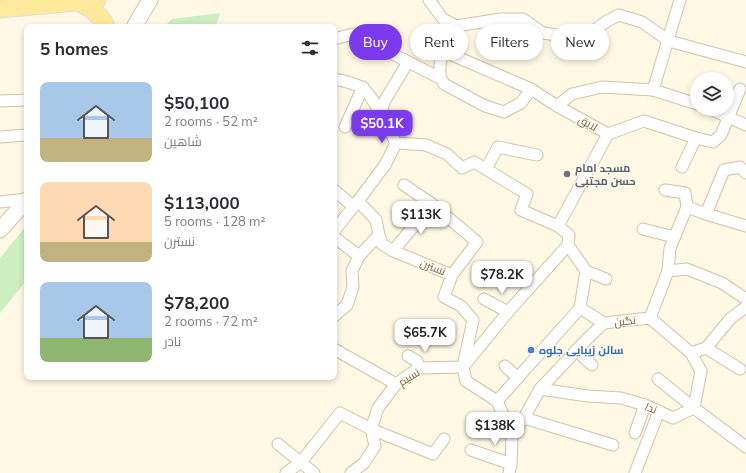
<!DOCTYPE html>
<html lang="en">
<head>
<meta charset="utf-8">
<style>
	:root { --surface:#fff; --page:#f7f7f7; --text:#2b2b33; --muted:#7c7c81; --accent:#7c3aed }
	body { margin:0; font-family:Mulish,Cairo,sans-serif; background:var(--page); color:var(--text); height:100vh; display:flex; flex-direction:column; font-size:15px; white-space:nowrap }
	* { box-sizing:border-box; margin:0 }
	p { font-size:13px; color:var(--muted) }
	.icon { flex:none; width:22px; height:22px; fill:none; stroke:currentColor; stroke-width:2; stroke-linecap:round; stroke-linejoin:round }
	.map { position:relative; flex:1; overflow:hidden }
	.panel { position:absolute; left:24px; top:24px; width:313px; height:356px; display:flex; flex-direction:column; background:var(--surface); border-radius:8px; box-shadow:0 2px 6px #0003 }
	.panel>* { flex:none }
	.banner { position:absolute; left:349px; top:24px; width:337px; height:36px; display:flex; gap:8px }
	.controls { position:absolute; left:690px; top:72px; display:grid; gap:8px }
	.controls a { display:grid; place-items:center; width:44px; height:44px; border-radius:50%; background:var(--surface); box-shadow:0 2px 6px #0003; font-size:20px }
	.price { position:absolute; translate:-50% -34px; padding:0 9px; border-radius:8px; background:#fff; color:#222; font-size:13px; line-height:26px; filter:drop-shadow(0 1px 2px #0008) }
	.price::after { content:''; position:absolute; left:50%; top:24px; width:12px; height:9px; margin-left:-6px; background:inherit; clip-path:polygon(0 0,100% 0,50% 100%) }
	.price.active { background:var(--accent); color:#fff }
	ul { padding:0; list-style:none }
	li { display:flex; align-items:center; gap:12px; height:100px; padding:0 16px }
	li span { display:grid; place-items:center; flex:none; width:112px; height:80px; border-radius:8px; color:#555 }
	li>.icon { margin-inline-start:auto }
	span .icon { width:48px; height:48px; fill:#fffc; stroke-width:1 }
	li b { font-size:17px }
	h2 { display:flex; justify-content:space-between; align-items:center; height:48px; padding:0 16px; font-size:17px }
	.tag { padding:0 14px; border-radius:18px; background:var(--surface); box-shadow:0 2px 6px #0003; font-size:14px; line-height:36px }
	.tag.active { background:var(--accent); color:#fff }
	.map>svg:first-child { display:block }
	.green { fill:#cceec1 }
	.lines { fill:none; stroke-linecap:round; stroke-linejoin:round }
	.minor-casing { stroke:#d1c1a9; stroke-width:13 }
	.secondary-casing { stroke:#d7c4a9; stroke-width:17 }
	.primary-casing { stroke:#e2dcd7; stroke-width:19 }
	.minor { stroke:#fff; stroke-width:11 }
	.secondary { stroke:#fff; stroke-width:15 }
	.primary { stroke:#ffe99b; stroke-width:17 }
	.worship-dot { fill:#6b7280; stroke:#fffbed; stroke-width:1.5 }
	.shop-dot { fill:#3f7fe0; stroke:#fffbed; stroke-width:1.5 }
	.labels { text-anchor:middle; stroke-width:3; stroke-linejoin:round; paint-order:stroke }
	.street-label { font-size:11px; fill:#7a6147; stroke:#fffbed }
	.worship-label { font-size:11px; font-weight:bold; fill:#5b616d; stroke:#fffbed; text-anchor:start }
	.shop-label { font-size:11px; font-weight:bold; fill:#366cbe; stroke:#fffbed; text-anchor:start }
</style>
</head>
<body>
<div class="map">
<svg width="746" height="473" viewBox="0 0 746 473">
	<rect width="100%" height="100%" fill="#fef8e4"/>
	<g class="green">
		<path d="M220,13L217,22L214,27H201L197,24H185L182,27H164L172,19Z"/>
		<path d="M27,225V280L0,313V258Z"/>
	</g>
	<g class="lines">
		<g class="minor-casing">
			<g id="minor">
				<path d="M429,0L443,19L456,26L501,19H523L543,33L564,36L588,35L607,21L619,15L642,22L669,41L746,62"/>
				<path d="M456,26C448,43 432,67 444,84L485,106L504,112L521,103L531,89"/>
				<path d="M334,39L353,34L440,78"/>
				<path d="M443,51L531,89L557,106L608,134L644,121L696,138L713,142L721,135L740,89"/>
				<path d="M334,79C365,85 366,88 381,114"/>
				<path d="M653,90L680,0"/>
				<path d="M0,101L27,100"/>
				<path d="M557,106L572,94L602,87L653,90L697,104"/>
				<path d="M710,109L746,125"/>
				<path d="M345,127L363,87"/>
				<path d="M0,137L27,135"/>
				<path d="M396,143L426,145L447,154L462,168L474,162L527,194L521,210L558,226L569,235L568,245"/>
				<path d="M682,167L696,138"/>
				<path d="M486,169L498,147L537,155"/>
				<path d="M404,185L432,204L477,242L452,275"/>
				<path d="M334,190L353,206"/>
				<path d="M358,201L376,220L379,235L382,244L393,251L452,275L444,297L461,306L473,320L463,367L466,381L497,401L512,435L511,464L509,473"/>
				<path d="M0,202L27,199"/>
				<path d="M687,207L706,214L746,226"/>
				<path d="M706,214L724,170L740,167L746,173"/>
				<path d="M558,226L608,134"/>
				<path d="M643,229L674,237"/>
				<path d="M334,231L358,201L385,165L396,143L381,114L384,102L408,62"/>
				<path d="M334,237L359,256"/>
				<path d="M568,245L586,271L580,308L604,323"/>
				<path d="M393,251L432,204"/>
				<path d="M586,271L606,279"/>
				<path d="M668,271L687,269L722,283L746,299"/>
				<path d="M484,299L508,312"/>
				<path d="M334,316L347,305L353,287L352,271L359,256L379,235"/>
				<path d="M650,318L691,353"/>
				<path d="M706,348L740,369"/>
				<path d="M334,349L396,384"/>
				<path d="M576,350L592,365"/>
				<path d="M408,356L417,361L419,368"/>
				<path d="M505,366L518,378"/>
				<path d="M658,379L694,408L701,371L691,353L706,348L731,318L746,307"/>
				<path d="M540,389L588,396L621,398L645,405L673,418L694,408L746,447"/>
				<path d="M497,401L580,308"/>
				<path d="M524,418L613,445"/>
				<path d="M635,433L645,405"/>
				<path d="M512,435L524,418L540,389L587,339L604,323L650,318L668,271L670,248L687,207L685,193L665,190"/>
				<path d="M278,444L314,473"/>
				<path d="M471,450L511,464"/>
				<path d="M286,473L301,462L340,413L371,429L433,454L444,439"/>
				<path d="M351,473L364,463L375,446L371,429L378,408L396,384L419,368L463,367L508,312L568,245"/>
				<path d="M635,473L659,411"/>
			</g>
		</g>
		<g class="secondary-casing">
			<g id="secondary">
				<path d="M134,27L150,0"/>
				<path d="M0,230L27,200"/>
			</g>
		</g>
		<g class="primary-casing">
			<g id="primary">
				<path d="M78,2C89,8 101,14 106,27"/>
				<path d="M0,9L97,0"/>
			</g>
		</g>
		<use href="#minor" class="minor"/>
		<use href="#secondary" class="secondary"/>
		<use href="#primary" class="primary"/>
	</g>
	<circle class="worship-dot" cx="567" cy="174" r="4"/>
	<circle class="shop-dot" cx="531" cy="350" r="4"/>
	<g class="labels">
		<g class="street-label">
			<text transform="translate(588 123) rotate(29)" y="4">لایق</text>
			<text transform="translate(433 267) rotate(22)" y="4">نسترن</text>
			<text transform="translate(625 321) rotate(-7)" y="4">نگین</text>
			<text transform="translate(409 377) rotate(-32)" y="4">نسیم</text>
			<text transform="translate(651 408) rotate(23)" y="4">ندا</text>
		</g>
		<g class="worship-label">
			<text x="575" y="172">مسجد امام<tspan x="575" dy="13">حسن مجتبی</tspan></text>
		</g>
		<g class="shop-label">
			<text x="539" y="354">سالن زیبایی جلوه</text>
		</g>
	</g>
</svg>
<div class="controls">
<a><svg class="icon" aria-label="layers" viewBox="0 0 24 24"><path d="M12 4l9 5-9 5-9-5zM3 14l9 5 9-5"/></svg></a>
</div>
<b class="price active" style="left:382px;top:144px">$50.1K</b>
<b class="price" style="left:421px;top:235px">$113K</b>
<b class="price" style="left:502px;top:295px">$78.2K</b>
<b class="price" style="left:425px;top:353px">$65.7K</b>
<b class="price" style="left:495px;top:446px">$138K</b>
<div class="banner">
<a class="tag active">Buy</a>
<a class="tag">Rent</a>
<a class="tag">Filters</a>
<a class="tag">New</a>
</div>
<section class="panel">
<h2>5 homes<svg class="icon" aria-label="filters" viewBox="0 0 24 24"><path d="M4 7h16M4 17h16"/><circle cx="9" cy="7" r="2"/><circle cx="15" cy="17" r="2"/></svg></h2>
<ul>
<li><span style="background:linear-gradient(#a9c7e8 70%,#c2b280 0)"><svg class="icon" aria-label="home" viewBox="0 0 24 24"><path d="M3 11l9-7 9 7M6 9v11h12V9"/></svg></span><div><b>$50,100</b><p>2 rooms · 52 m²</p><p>شاهین</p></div></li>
<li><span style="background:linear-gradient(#ffd9b3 75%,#c2b280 0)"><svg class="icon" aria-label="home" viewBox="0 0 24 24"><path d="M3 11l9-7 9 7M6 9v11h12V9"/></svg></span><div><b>$113,000</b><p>5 rooms · 128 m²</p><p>نسترن</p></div></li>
<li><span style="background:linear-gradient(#a9c7e8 70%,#8fb573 0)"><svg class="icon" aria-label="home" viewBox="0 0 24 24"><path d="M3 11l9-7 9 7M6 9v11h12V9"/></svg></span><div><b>$78,200</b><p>2 rooms · 72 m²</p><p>نادر</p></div></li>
</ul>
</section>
</div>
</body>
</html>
